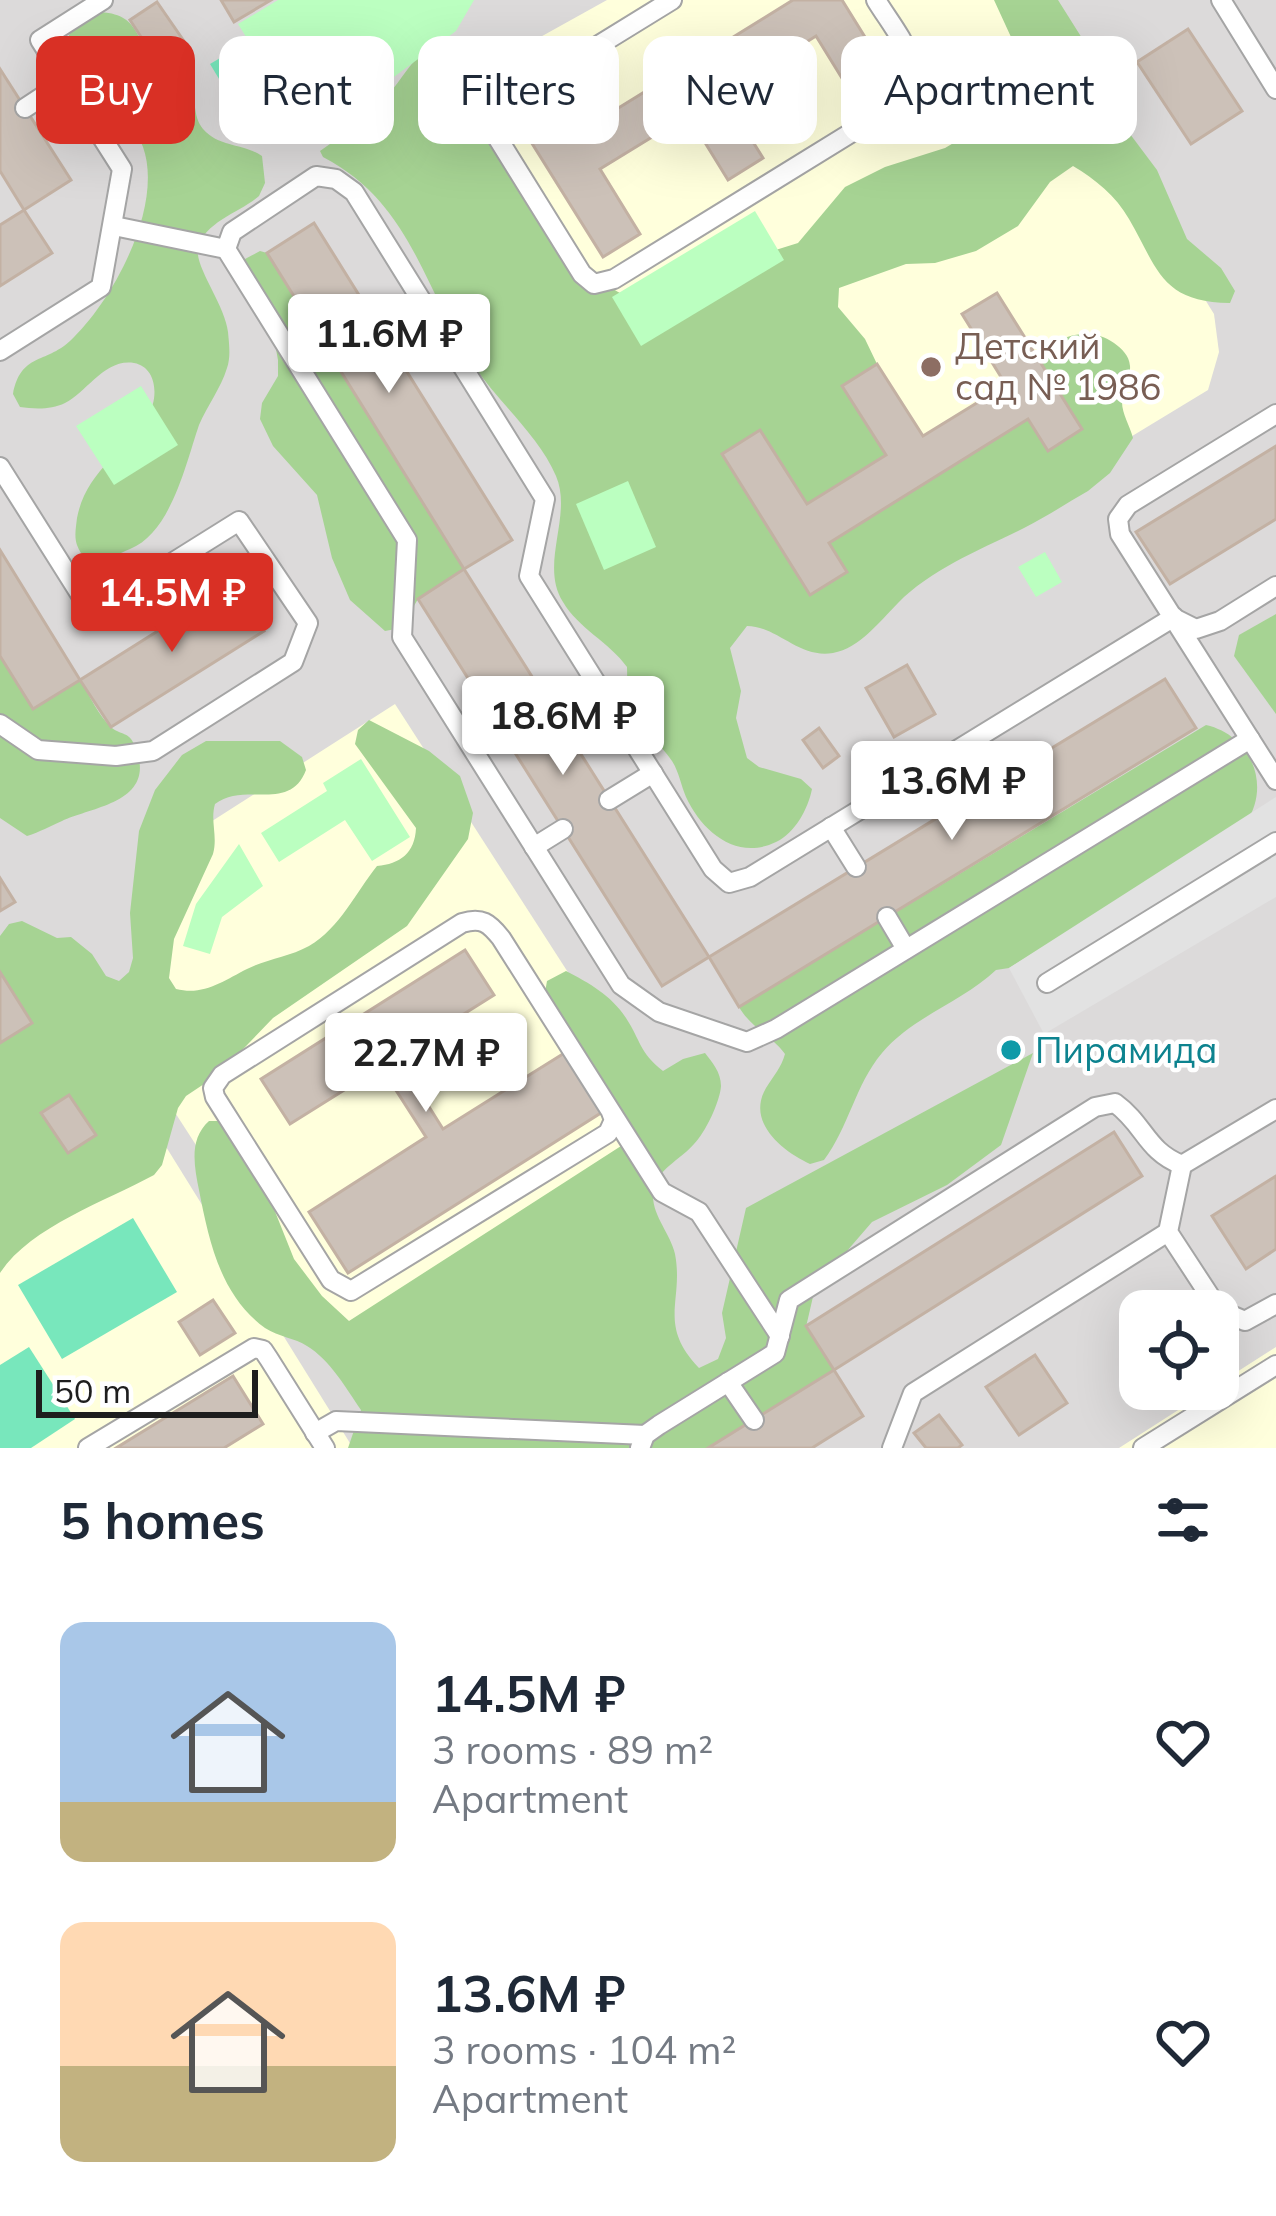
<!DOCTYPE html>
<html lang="en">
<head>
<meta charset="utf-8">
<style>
	:root { --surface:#fff; --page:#f6f6f7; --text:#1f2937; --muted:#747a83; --accent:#d93025 }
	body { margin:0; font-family:Mulish,sans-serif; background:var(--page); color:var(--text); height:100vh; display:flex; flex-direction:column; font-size:45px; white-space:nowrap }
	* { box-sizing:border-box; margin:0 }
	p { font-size:39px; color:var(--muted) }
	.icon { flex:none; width:66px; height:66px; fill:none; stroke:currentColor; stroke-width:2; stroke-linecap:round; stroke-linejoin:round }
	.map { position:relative; height:1448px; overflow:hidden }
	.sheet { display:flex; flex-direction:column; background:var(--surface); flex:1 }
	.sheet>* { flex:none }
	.banner { position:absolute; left:36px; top:36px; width:1206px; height:108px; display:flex; gap:24px }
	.tools { position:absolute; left:1119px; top:1290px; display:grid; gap:24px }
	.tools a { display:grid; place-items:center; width:120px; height:120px; border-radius:24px; background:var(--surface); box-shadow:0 12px 48px #0002; font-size:60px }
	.scale { position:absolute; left:36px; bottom:30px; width:222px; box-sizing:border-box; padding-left:12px; border:6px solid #1e1e1e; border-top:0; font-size:33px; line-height:42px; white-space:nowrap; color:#1e1e1e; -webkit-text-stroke:9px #fff; paint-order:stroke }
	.price { position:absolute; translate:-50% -102px; padding:0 27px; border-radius:12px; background:#fff; color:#222; font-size:39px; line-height:78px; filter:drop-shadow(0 3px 6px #0008) }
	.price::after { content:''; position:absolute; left:50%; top:72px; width:36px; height:27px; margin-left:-18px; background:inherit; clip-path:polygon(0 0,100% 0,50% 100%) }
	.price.active { background:var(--accent); color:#fff }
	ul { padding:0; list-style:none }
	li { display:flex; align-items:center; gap:36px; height:300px; padding:0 60px }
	li span { display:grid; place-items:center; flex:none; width:336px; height:240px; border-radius:24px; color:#555 }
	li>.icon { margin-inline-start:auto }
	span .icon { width:144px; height:144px; fill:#fffc; stroke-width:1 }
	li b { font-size:51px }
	h2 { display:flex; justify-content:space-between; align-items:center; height:144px; padding:0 60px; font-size:51px }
	.chip { padding:0 42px; border-radius:24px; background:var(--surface); box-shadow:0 12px 48px #0002; font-size:42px; line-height:108px }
	.chip.active { background:var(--accent); color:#fff }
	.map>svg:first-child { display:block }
	.residential { fill:#dcdada; fill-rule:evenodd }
	.education { fill:#ffffdc }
	.forest { fill:#a6d393 }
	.park { fill:#bbffc0 }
	.pitch { fill:#78e7bc }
	.parking { fill:#e2e2e2 }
	.building { fill:#ccc1b8; stroke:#c3b1a3; stroke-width:3 }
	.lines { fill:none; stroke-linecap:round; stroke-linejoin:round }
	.lane-casing { stroke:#a5a5a5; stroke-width:22 }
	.lane { stroke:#fff; stroke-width:18 }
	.education-dot { fill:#8d6e63; stroke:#fff; stroke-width:4.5 }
	.culture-dot { fill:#0f9aa8; stroke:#fff; stroke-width:4.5 }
	.labels { text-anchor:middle; stroke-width:9; stroke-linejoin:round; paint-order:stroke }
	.education-label { font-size:36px; fill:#785e54; stroke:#fff; text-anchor:start }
	.culture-label { font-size:36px; fill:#0d838f; stroke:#fff; text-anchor:start }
</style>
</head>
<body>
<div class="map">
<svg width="1276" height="1448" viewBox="0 0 1276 1448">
	<rect width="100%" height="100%" fill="#f0ebe3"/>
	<path class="residential" d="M0,0H1276V1448H0ZM1140,1311H1218V1389H1140Z"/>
	<g class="education">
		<path d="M607,0H1019L1077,94L620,374L456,84Z"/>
		<path d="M1083,103L1214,314L1219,352L1208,390L806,634L623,381Z"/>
		<path d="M395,704L678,1143L336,1362L143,1063L173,846Z"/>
		<path d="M150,1121L353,1448H0V1233Z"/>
		<path d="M1276,1347V1448H1119L1211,1389H1218V1384Z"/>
	</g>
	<g class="forest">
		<path d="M994,0H1058L1097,62L1115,114L1157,170L1187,239L1221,268L1235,291L1230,303C1161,302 1158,269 1129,219C1116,196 1095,179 1073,166L1050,182L1018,226L976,251L935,263L906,264L839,288L838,307L865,339L877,364L843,386L886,455L807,504L761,431L722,455L810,594L847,572L829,543L1028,419L1048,450L1082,430L1035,353C1060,338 1087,324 1114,343C1122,349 1129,355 1130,366C1131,379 1122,389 1122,402C1122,414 1130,426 1133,438L1110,473L1088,491C1067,503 1046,517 1024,528C982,549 931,569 898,603C879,622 860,648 833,653C799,659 777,626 747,626L730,648L741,691L736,718L747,758L759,767L801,779L812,789C808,809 795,833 776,842C737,861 702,832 686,797C681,785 679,772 672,761C660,743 642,729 628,712L627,667C609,642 578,628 563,602C539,564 573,516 556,476C539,436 499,403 475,367C423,290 413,204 323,157L320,151C343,135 365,121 384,100C402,80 415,52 440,40C457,31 478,38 490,52C504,67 490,95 494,114C501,148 564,243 589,271C598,281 615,290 627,297L798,243L845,187L885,167L945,148L984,125L978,94L1003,78L1018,76L1022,61Z"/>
		<path d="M97,12C143,13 132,42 159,63C169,72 183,70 190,84C197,99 192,115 203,129C220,148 243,143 262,156L265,183L259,196C241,212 204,222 198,248C194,266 225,305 228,332C229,343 231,357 227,368C221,388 207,406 199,425C186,463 171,533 130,549C111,557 87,573 77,545C74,537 76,527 77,518C86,471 124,453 148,415C159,398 157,367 134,363C105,358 86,393 65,403C51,410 34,409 20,407L13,394C21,353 45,364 70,341C113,301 164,206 143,147C126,99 80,81 65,44L72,29Z"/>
		<path d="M260,251L267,253L464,569L418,599L401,628L385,631L350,600L332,558L317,495L273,446L260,419L262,403L278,376V360L272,327L245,269V259Z"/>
		<path d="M1276,614V714L1234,656L1239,635Z"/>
		<path d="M0,656L33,709L80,680C89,694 99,717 112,728C121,735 129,732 134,744C160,802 94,806 62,821C50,826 40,832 27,836L0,818Z"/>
		<path d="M369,720L429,751L460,776L473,813L468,839L407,926L273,1018L219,1074L186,1096L178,1108L162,1165L154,1175C106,1201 30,1227 0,1273V1043L32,1022L0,972V936L9,924L22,921L57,938L71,937L92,954L106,976L119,981L129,972L133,958L130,913L139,831L155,790L182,755L206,741H280L302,757L306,770C290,813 244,781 215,804C210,821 218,836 213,854L174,939L169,978L176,989C204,996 223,981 247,969C267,959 289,957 309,946C340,928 356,892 377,866C400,864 415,853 416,828L355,744L358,730Z"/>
		<path d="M1206,725C1250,735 1272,784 1246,823L1009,968L996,970C962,1002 912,1017 882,1053C855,1085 849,1127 824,1160L810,1164C782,1151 746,1122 766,1088C774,1075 781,1068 785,1054C770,1034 751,1028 739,1007Z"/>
		<path d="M566,971C589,983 611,995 626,1018C641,1041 639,1052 663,1071L683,1059L705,1053C712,1062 721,1072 721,1086C720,1102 705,1133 694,1144C682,1158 662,1167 655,1184C646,1210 670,1231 675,1254C684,1301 657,1324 699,1368L718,1359L726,1338L722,1313L746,1208L1033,1053L1001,1145L947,1185L872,1222L815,1288L806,1327L834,1370L708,1448H348L361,1410C346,1388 330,1360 307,1346C295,1338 279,1337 265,1328C220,1295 209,1241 199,1190C194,1165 189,1139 209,1121H221L264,1184L294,1259L322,1296L349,1321L635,1137L544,998L547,981Z"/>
	</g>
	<g class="park">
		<path d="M278,0H474L456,31L310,139L238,24Z"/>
		<path d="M755,211L784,260L641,346L612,297Z"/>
		<path d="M141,386L178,445L114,485L76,426Z"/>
		<path d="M628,481L656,547L604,570L576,504Z"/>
		<path d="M1045,552L1062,582L1036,597L1018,567Z"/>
		<path d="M361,759L410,837L372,861L345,820L279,862L261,833L327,791L323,783Z"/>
		<path d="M239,844L263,886L222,917L210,954L183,946L196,904Z"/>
	</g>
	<g class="pitch">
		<path d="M249,41L289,106L250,130L210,64Z"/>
		<path d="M133,1218L177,1292L62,1359L18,1285Z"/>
		<path d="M29,1347L75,1419L31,1448H0V1365Z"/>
	</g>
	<path class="parking" d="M1276,797V897L1044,1034L1009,968Z"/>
	<g class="building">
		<path d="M221,0H271L234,22Z"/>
		<path d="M793,0H842L891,79L856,101L816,36L723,94L763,158L728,180L688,115L600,169L640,234L603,257L518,121L556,98L578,133Z"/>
		<path d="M157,2L186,44L158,63L130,20Z"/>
		<path d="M1188,29L1242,111L1191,144L1137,62Z"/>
		<path d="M0,69L71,180L24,210L0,171Z"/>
		<path d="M24,210L52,253L0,286V225Z"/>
		<path d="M314,223L512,540L464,569L267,253Z"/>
		<path d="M997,293L1082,429L1048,451L1028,419L829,543L847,572L810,595L722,454L760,430L807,504L886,455L842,386L877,364L923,436L1006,385L962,314Z"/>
		<path d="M1276,446V519L1170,584L1136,532Z"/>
		<path d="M0,550L80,680L33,709L0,656Z"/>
		<path d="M464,569L709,957L662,986L418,599Z"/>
		<path d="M234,583L264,631L111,727L80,680Z"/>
		<path d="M907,665L935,714L894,737L866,688Z"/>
		<path d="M1165,679L1196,728L739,1007L709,957Z"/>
		<path d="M819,728L839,756L823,768L803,740Z"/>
		<path d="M0,878L15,902L0,911Z"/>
		<path d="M465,950L494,995L397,1056L443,1129L566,1052L604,1111L348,1273L309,1212L426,1137L381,1067L290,1124L261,1079Z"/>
		<path d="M0,972L32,1023L0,1043Z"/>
		<path d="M69,1095L96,1135L68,1153L41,1113Z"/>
		<path d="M1114,1132L1142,1176L834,1370L806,1326Z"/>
		<path d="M1276,1176V1249L1246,1269L1212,1216Z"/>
		<path d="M213,1300L235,1333L200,1355L179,1322Z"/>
		<path d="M1035,1355L1067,1403L1019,1435L986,1387Z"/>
		<path d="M834,1370L863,1416L812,1448H708Z"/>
		<path d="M233,1376L263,1424L224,1448H116Z"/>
		<path d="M939,1415L962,1445L958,1448H926L914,1433Z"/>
	</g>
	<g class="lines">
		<g class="lane-casing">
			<g id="lane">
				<path d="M672,0L508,101L498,113L495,134L582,274L594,284L614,279L901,102C929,66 896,33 876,0"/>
				<path d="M1221,0L1276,89"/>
				<path d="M25,108L66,81"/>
				<path d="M114,226L226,249L407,540L402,637L621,985L659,1012L747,1042L776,1029L1250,739"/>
				<path d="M226,249L232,232L316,176L336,179L354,192L545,499L529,576L713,869L729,883L750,877L1174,617"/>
				<path d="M0,351L101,287L122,169L40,40L103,0"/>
				<path d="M1276,414L1128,505L1118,519L1120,534L1276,780"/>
				<path d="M0,467L92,613L239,521L308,623L293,662L153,751L116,756L38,750L0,724"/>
				<path d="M1178,620L1196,629L1220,621L1276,586"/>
				<path d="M609,800L653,773"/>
				<path d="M831,827L856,867"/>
				<path d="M534,847L563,829"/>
				<path d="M887,917L906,949"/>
				<path d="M1047,983L1276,842"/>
				<path d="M611,1112L614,1120L608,1133L351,1291L331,1280L215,1097L213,1088L222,1075L462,923C482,917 489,923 501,938L662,1192L699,1212L780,1336"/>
				<path d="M1182,1165L1168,1232L1219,1310L1245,1321L1276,1304"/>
				<path d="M728,1382L754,1420"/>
				<path d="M315,1433L336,1421L645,1435"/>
				<path d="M88,1448L254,1348L263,1350L269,1359L325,1448"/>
				<path d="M640,1448L645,1435L659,1425L775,1353L789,1300L1095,1107L1115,1103C1145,1125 1146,1151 1182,1165L1276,1109"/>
				<path d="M892,1448L913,1393L1168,1232"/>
				<path d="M1143,1448L1276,1365"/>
			</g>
		</g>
		<use href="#lane" class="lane"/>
	</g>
	<circle class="education-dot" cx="931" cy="367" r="12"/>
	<circle class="culture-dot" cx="1011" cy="1050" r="12"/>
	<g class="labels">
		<g class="education-label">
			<text x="955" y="359">Детский<tspan x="955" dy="41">сад № 1986</tspan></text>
		</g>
		<g class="culture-label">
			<text x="1035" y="1063">Пирамида</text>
		</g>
	</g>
</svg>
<div class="tools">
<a><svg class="icon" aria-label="locate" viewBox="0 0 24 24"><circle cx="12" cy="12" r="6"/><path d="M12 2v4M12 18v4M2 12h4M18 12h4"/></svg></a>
</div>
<div class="scale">50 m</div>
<b class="price" style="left:389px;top:396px">11.6M ₽</b>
<b class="price active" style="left:172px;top:655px">14.5M ₽</b>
<b class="price" style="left:563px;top:778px">18.6M ₽</b>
<b class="price" style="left:952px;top:843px">13.6M ₽</b>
<b class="price" style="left:426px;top:1115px">22.7M ₽</b>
<div class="banner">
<a class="chip active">Buy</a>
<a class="chip">Rent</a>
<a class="chip">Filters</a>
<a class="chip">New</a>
<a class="chip">Apartment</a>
</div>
</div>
<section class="sheet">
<h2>5 homes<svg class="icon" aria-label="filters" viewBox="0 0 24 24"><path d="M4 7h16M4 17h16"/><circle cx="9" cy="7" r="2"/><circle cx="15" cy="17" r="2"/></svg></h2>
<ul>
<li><span style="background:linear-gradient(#a9c7e8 75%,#c2b280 0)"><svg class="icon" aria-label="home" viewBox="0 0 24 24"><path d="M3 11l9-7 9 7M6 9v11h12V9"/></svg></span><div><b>14.5M ₽</b><p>3 rooms · 89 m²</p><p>Apartment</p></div><svg class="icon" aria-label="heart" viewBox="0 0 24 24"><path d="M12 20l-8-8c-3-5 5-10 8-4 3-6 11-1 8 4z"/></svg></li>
<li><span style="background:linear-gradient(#ffd9b3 60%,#c2b280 0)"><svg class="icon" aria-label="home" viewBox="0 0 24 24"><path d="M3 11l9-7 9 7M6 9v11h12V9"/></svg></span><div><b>13.6M ₽</b><p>3 rooms · 104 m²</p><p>Apartment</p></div><svg class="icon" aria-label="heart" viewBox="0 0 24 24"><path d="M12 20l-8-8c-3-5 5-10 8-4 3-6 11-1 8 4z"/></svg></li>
</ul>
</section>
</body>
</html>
